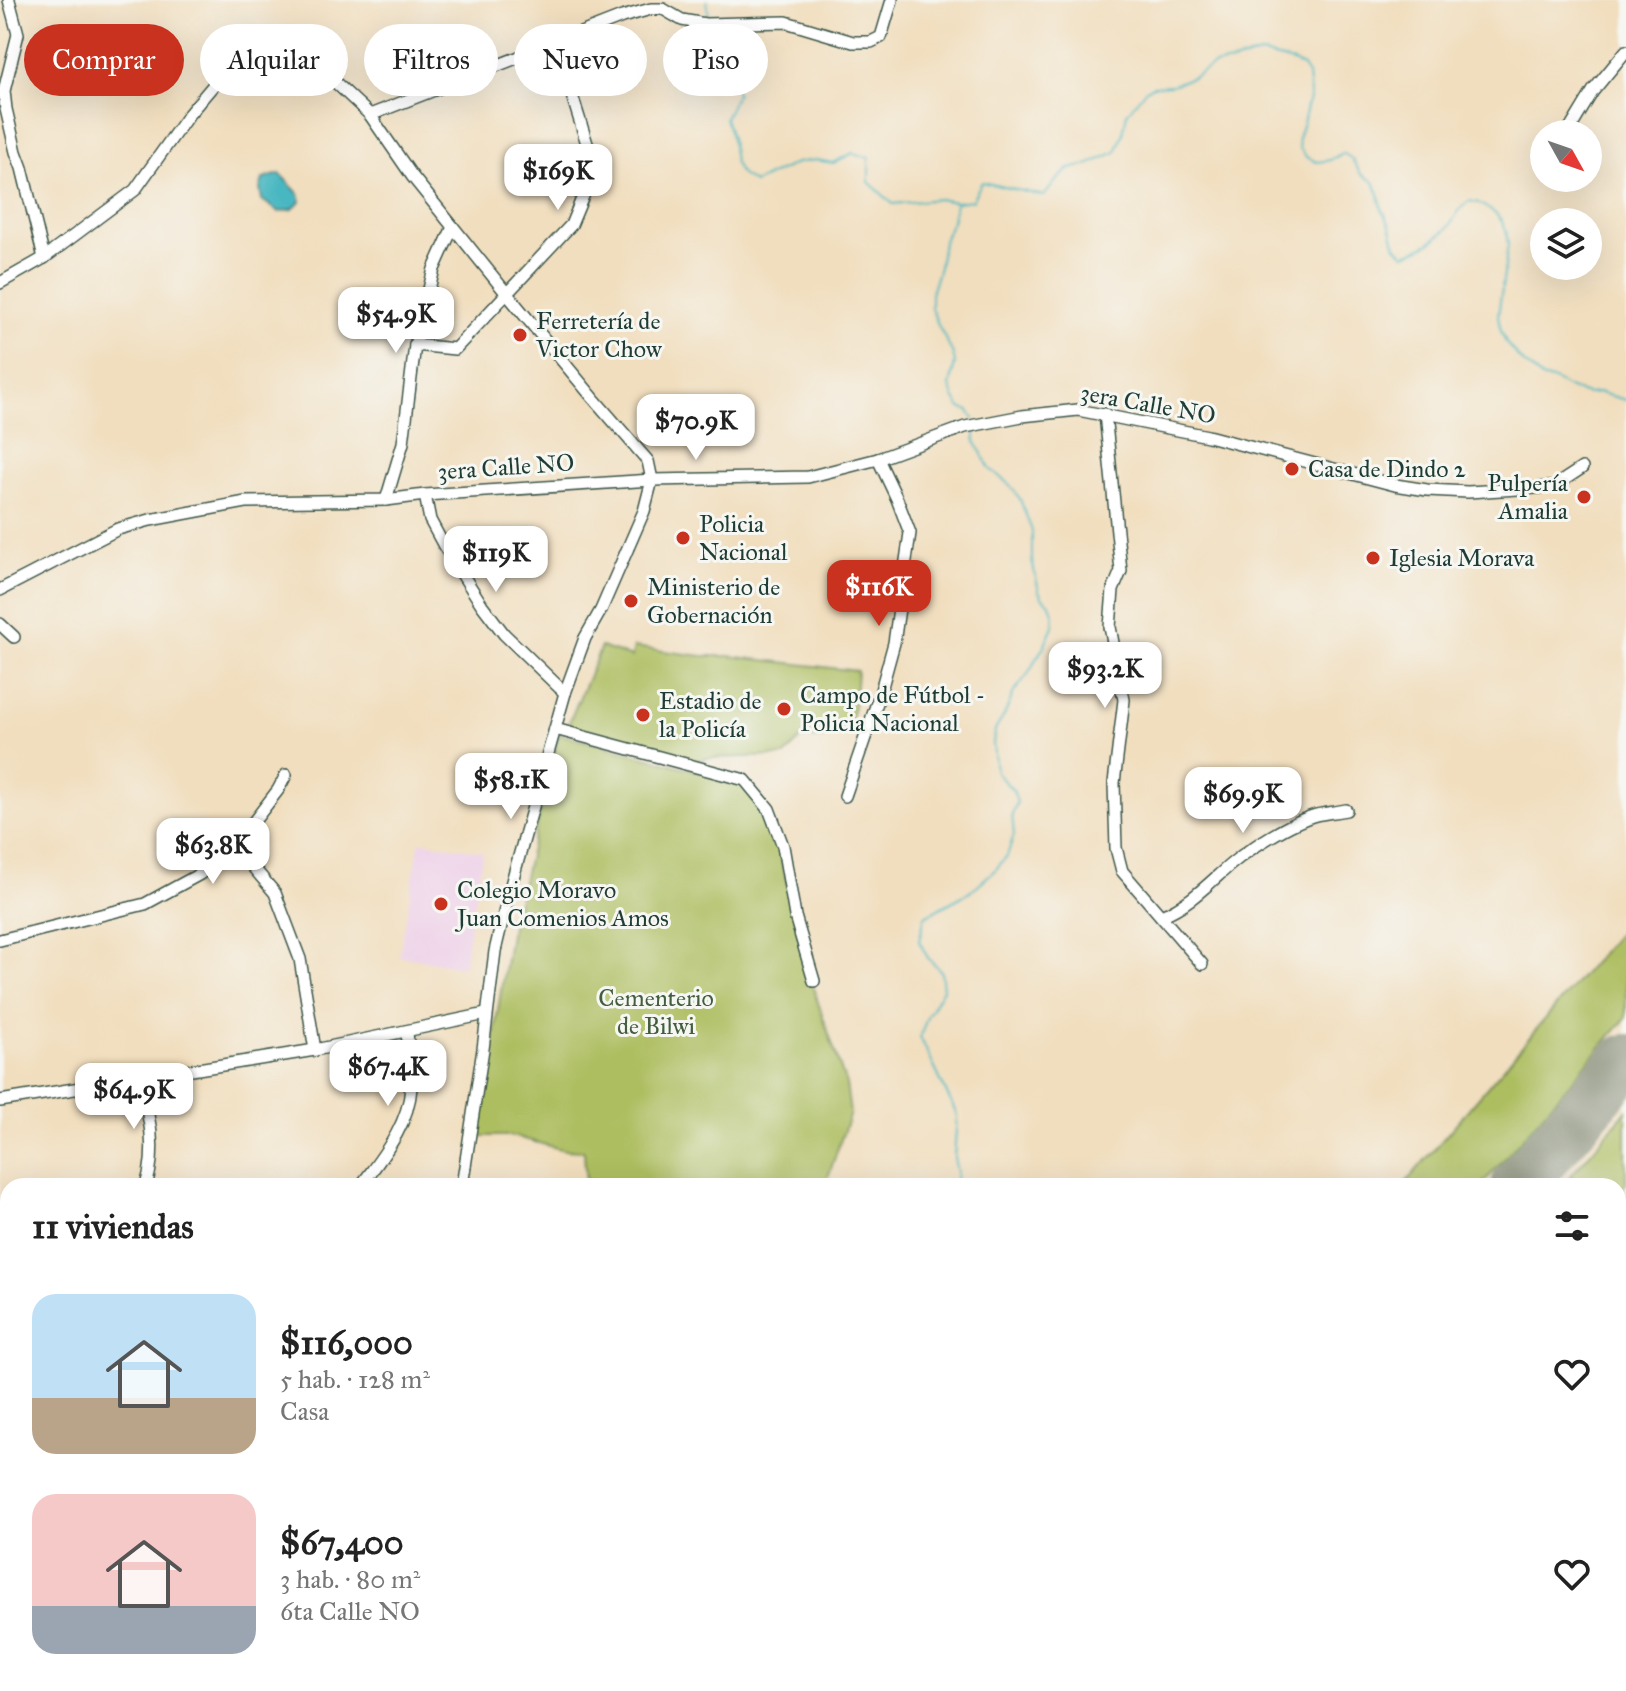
<!DOCTYPE html>
<html lang="es">
<head>
<meta charset="utf-8">
<style>
	:root { --surface:#fff; --page:#f6f6f6; --text:#222; --muted:#767676; --accent:#c8321e }
	body { margin:0; font-family:"IM FELL Great Primer",serif; background:var(--page); color:var(--text); height:100vh; display:flex; flex-direction:column; font-size:30px; white-space:nowrap }
	* { box-sizing:border-box; margin:0 }
	p { font-size:26px; color:var(--muted) }
	.icon { flex:none; width:44px; height:44px; fill:none; stroke:currentColor; stroke-width:2; stroke-linecap:round; stroke-linejoin:round }
	.map { position:relative; flex:1; overflow:hidden }
	.side { position:absolute; left:0px; top:1178px; width:1626px; height:514px; display:flex; flex-direction:column; background:var(--surface); border-radius:24px 24px 0 0; box-shadow:0 8px 32px #0002 }
	.side>* { flex:none }
	.guide { position:absolute; left:24px; top:24px; width:800px; height:72px; display:flex; gap:16px }
	.needle { width:52px; rotate:130deg }
	.controls { position:absolute; left:1530px; top:120px; display:grid; gap:16px }
	.controls a { display:grid; place-items:center; width:72px; height:72px; border-radius:50%; background:var(--surface); box-shadow:0 8px 32px #0002; font-size:40px }
	.price { position:absolute; translate:-50% -68px; padding:0 18px; border-radius:16px; background:#fff; color:#222; font-size:26px; line-height:52px; filter:drop-shadow(0 2px 4px #0008) }
	.price::after { content:''; position:absolute; left:50%; top:48px; width:24px; height:18px; margin-left:-12px; background:inherit; clip-path:polygon(0 0,100% 0,50% 100%) }
	.price.active { background:var(--accent); color:#fff }
	ul { padding:0; list-style:none }
	li { display:flex; align-items:center; gap:24px; height:200px; padding:0 32px }
	li span { display:grid; place-items:center; flex:none; width:224px; height:160px; border-radius:24px; color:#555 }
	li>.icon { margin-inline-start:auto }
	span .icon { width:96px; height:96px; fill:#fffc; stroke-width:1 }
	li b { font-size:34px }
	h2 { display:flex; justify-content:space-between; align-items:center; height:96px; padding:0 32px; font-size:34px }
	.chip { padding:0 28px; border-radius:36px; background:var(--surface); box-shadow:0 8px 32px #0002; font-size:28px; line-height:72px }
	.chip.active { background:var(--accent); color:#fff }
	.map>svg:first-child { display:block }
	.built { fill:#eed0e8 }
	.green { fill:#adbe61; stroke:#667e4a; stroke-width:2 }
	.forest { fill:#8aa557; stroke:#547146; stroke-width:2 }
	.water { fill:#48b7c1; stroke:#347a7a; stroke-width:2 }
	.lines { fill:none; stroke-linecap:round; stroke-linejoin:round }
	.stream { stroke:#48b7c1; stroke-width:2 }
	.taxiway { stroke:#888e79; stroke-width:22 }
	.runway { stroke:#888e79; stroke-width:54 }
	.minor-casing { stroke:#3e5549; stroke-width:14 }
	.minor { stroke:#fff; stroke-width:11 }
	.poi-dot { fill:#c8321e; stroke:#f6f6f2; stroke-width:3 }
	.labels { text-anchor:middle; stroke-width:6; stroke-linejoin:round; paint-order:stroke }
	.poi-label { font-size:24px; fill:#1f3d34; stroke:#f6f6f2; text-anchor:start }
	.street-label { font-size:24px; fill:#1f3d34; stroke:#f6f6f2 }
	.park-label { font-size:24px; fill:#425d3f; stroke:#f6f6f2 }
</style>
</head>
<body>
<div class="map">
<svg width="1626" height="1691" viewBox="0 0 1626 1691">
	<rect width="100%" height="100%" fill="#f6f6f2"/>
	<filter id="ink" filterUnits="userSpaceOnUse"><feTurbulence type="fractalNoise" baseFrequency=".0125" numOctaves="2"/><feDisplacementMap in="SourceGraphic" scale="16" xChannelSelector="R" yChannelSelector="G"/><feConvolveMatrix kernelMatrix="1 2 1 2 8 2 1 2 1" color-interpolation-filters="sRGB"/></filter>
	<filter id="wash" filterUnits="userSpaceOnUse"><feTurbulence type="fractalNoise" baseFrequency=".006" numOctaves="4" result="noise"/><feDisplacementMap in="SourceGraphic" scale="32" xChannelSelector="R" yChannelSelector="G"/><feGaussianBlur stdDeviation="1.8" result="paint"/><feColorMatrix in="noise" values="0 0 0 0 0 0 0 0 0 0 0 0 0 0 0 0 0 1.4 0 .05"/><feComposite in="paint" operator="in"/></filter>
	<g filter="url(#wash)">
		<rect width="100%" height="100%" fill="#f1debe"/>
		<path class="built" d="M420,841L483,852L463,967L399,956Z"/>
		<g class="green">
			<path d="M601,647L632,657L634,647L702,656H729L857,671C853,718 857,741 801,738L785,756L707,758L691,762L567,727Z"/>
			<path d="M559,734L743,783L763,811L778,846L810,979L846,1084L850,1113L825,1186H586L584,1151L564,1150L513,1136H478L510,934Z"/>
			<path d="M1626,924V1018L1481,1186H1403Z"/>
			<path d="M1626,1111V1183L1618,1193V1186H1562Z"/>
		</g>
		<g class="forest">
			<path d="M1619,1255L1626,1257V1636L1618,1660Z"/>
			<path d="M1437,1684H1610L1609,1688L1603,1691H1447Z"/>
		</g>
		<path class="water" d="M280,174L299,194L301,201L293,209L279,212L262,200L260,189L263,179Z"/>
		<g class="lines">
			<g class="stream">
				<path d="M707,0L709,19"/>
				<path d="M710,29L716,45L735,61L732,74L737,93L725,118L731,138L734,162L741,175L754,183L796,163L816,160L833,163L853,153L869,158V182L893,204L938,199L956,202L972,200L982,182L1044,196L1056,181L1069,169L1088,165L1116,152L1123,134L1127,113L1146,89L1153,86L1172,85L1195,76L1213,65L1233,62L1250,56L1262,54L1293,62L1303,67L1308,75L1310,94L1303,123L1298,138L1299,148L1306,157L1317,162L1330,160L1343,153L1352,159L1361,174L1374,182L1379,194L1382,209L1390,225L1396,246L1404,254C1420,250 1438,239 1449,226C1456,217 1459,207 1469,201L1479,203L1496,214L1501,220L1506,230L1508,245L1498,316L1501,331L1506,343L1521,361L1543,379L1554,380L1570,389L1587,394L1600,393L1626,400"/>
				<path d="M956,202L952,221L943,242L939,267L931,294V308L939,327L953,354L955,363L950,386L954,397L961,408L969,411L974,419"/>
				<path d="M955,1186L957,1172L954,1158L957,1115L920,1037L928,1015L943,989L941,971L928,958L919,941L925,916L970,892L996,869L1007,856L1014,835L1012,815L1017,802L1013,790L996,773L993,743L995,730L1004,716L1014,692L1028,674L1044,646L1053,626L1054,616L1050,604L1042,597L1039,591L1032,561V531L1020,499L1010,485L990,469L975,441V429"/>
				<path d="M821,1691L833,1684"/>
			</g>
			<g class="taxiway">
				<path d="M535,1684L546,1691"/>
				<path d="M445,1691L449,1684"/>
			</g>
			<g class="runway">
				<path d="M1518,1186L1626,1061"/>
				<path d="M1080,1691L1087,1684"/>
			</g>
		</g>
	</g>
	<g filter="url(#ink)">
		<g class="lines">
			<g class="minor-casing">
				<g id="minor">
					<path d="M9,0L18,34L4,91L6,109L16,152L22,168L44,258"/>
					<path d="M370,115L622,17L651,9H663L682,20L705,24L786,22L853,42H871L881,37L892,0"/>
					<path d="M1567,134L1593,91L1626,51"/>
					<path d="M0,283L44,258L135,190L189,114L216,82L241,69L274,58L301,59L319,67L370,115L412,176L507,294L594,399L648,461L652,480L644,511L601,610L585,638L565,693L509,892L495,951L483,1049L462,1186"/>
					<path d="M415,345L455,349L571,225L586,189L589,150L570,89L568,64L581,34"/>
					<path d="M1105,414L1121,571L1113,590L1110,627L1124,700L1114,783L1116,848L1122,871L1202,964"/>
					<path d="M425,495L430,520L444,546L482,605L504,634L565,693"/>
					<path d="M386,500L403,443L415,345L434,269L453,227"/>
					<path d="M0,590L118,529L150,520L246,502L386,500L425,495L652,480L808,477L878,459L965,427L1022,416L1078,410L1208,436L1395,485L1427,490L1468,492L1553,487L1582,468"/>
					<path d="M0,624L14,637"/>
					<path d="M555,729L745,780L769,809L783,846L795,916L814,981"/>
					<path d="M845,796L880,694L894,643L910,533L897,499L878,459"/>
					<path d="M235,846L278,790L286,775"/>
					<path d="M1161,916C1190,904 1207,885 1230,865C1250,848 1291,822 1316,815C1325,813 1336,812 1346,810"/>
					<path d="M0,940L145,904L200,874L235,846L275,893L300,959L315,1050"/>
					<path d="M139,1078C149,1115 158,1148 146,1186"/>
					<path d="M0,1101L315,1050L486,1014"/>
					<path d="M363,1183C384,1154 408,1126 411,1088C412,1070 408,1049 407,1031"/>
					<path d="M0,1311L8,1318"/>
					<path d="M0,1557L8,1550"/>
					<path d="M0,1616L8,1625"/>
					<path d="M131,1684L170,1691"/>
					<path d="M47,1691L54,1684"/>
					<path d="M235,1691L262,1684"/>
					<path d="M301,1691L304,1684"/>
				</g>
			</g>
			<use href="#minor" class="minor"/>
		</g>
	</g>
	<g class="poi-dot">
		<circle cx="520" cy="335" r="8"/>
		<circle cx="1292" cy="469" r="8"/>
		<circle cx="1584" cy="497" r="8"/>
		<circle cx="683" cy="538" r="8"/>
		<circle cx="1373" cy="558" r="8"/>
		<circle cx="631" cy="601" r="8"/>
		<circle cx="784" cy="709" r="8"/>
		<circle cx="643" cy="715" r="8"/>
		<circle cx="441" cy="904" r="8"/>
	</g>
	<g class="labels">
		<g class="poi-label">
			<text x="536" y="329">Ferretería de<tspan x="536" dy="28">Victor Chow</tspan></text>
			<text x="1308" y="477">Casa de Dindo 2</text>
			<text x="1568" y="491" text-anchor="end">Pulpería<tspan x="1568" dy="28">Amalia</tspan></text>
			<text x="699" y="532">Policia<tspan x="699" dy="28">Nacional</tspan></text>
			<text x="1389" y="566">Iglesia Morava</text>
			<text x="647" y="595">Ministerio de<tspan x="647" dy="28">Gobernación</tspan></text>
			<text x="800" y="703">Campo de Fútbol -<tspan x="800" dy="28">Policia Nacional</tspan></text>
			<text x="659" y="709">Estadio de<tspan x="659" dy="28">la Policía</tspan></text>
			<text x="457" y="898">Colegio Moravo<tspan x="457" dy="28">Juan Comenios Amos</tspan></text>
		</g>
		<g class="street-label">
			<text transform="translate(1148 404) rotate(10)" y="8">3era Calle NO</text>
			<text transform="translate(506 467) rotate(-4)" y="8">3era Calle NO</text>
		</g>
		<g class="park-label">
			<text x="656" y="1006">Cementerio<tspan x="656" dy="28">de Bilwi</tspan></text>
		</g>
	</g>
</svg>
<div class="controls">
<a><svg class="needle" viewBox="-14 -14 28 28"><path d="M0-13l5 13h-10z" fill="#e53935"/><path d="M0 13l5-13h-10z" fill="#767676"/></svg></a>
<a><svg class="icon" aria-label="layers" viewBox="0 0 24 24"><path d="M12 4l9 5-9 5-9-5zM3 14l9 5 9-5"/></svg></a>
</div>
<b class="price" style="left:558px;top:212px">$169K</b>
<b class="price" style="left:396px;top:355px">$54.9K</b>
<b class="price" style="left:696px;top:462px">$70.9K</b>
<b class="price" style="left:496px;top:594px">$119K</b>
<b class="price active" style="left:879px;top:628px">$116K</b>
<b class="price" style="left:1105px;top:710px">$93.2K</b>
<b class="price" style="left:511px;top:821px">$58.1K</b>
<b class="price" style="left:1243px;top:835px">$69.9K</b>
<b class="price" style="left:213px;top:886px">$63.8K</b>
<b class="price" style="left:388px;top:1108px">$67.4K</b>
<b class="price" style="left:134px;top:1131px">$64.9K</b>
<div class="guide">
<a class="chip active">Comprar</a>
<a class="chip">Alquilar</a>
<a class="chip">Filtros</a>
<a class="chip">Nuevo</a>
<a class="chip">Piso</a>
</div>
<section class="side">
<h2>11 viviendas<svg class="icon" aria-label="filters" viewBox="0 0 24 24"><path d="M4 7h16M4 17h16"/><circle cx="9" cy="7" r="2"/><circle cx="15" cy="17" r="2"/></svg></h2>
<ul>
<li><span style="background:linear-gradient(#bfe0f5 65%,#b9a48a 0)"><svg class="icon" aria-label="home" viewBox="0 0 24 24"><path d="M3 11l9-7 9 7M6 9v11h12V9"/></svg></span><div><b>$116,000</b><p>5 hab. · 128 m²</p><p>Casa</p></div><svg class="icon" aria-label="heart" viewBox="0 0 24 24"><path d="M12 20l-8-8c-3-5 5-10 8-4 3-6 11-1 8 4z"/></svg></li>
<li><span style="background:linear-gradient(#f6c9c9 70%,#9aa5b1 0)"><svg class="icon" aria-label="home" viewBox="0 0 24 24"><path d="M3 11l9-7 9 7M6 9v11h12V9"/></svg></span><div><b>$67,400</b><p>3 hab. · 80 m²</p><p>6ta Calle NO</p></div><svg class="icon" aria-label="heart" viewBox="0 0 24 24"><path d="M12 20l-8-8c-3-5 5-10 8-4 3-6 11-1 8 4z"/></svg></li>
</ul>
</section>
</div>
</body>
</html>
